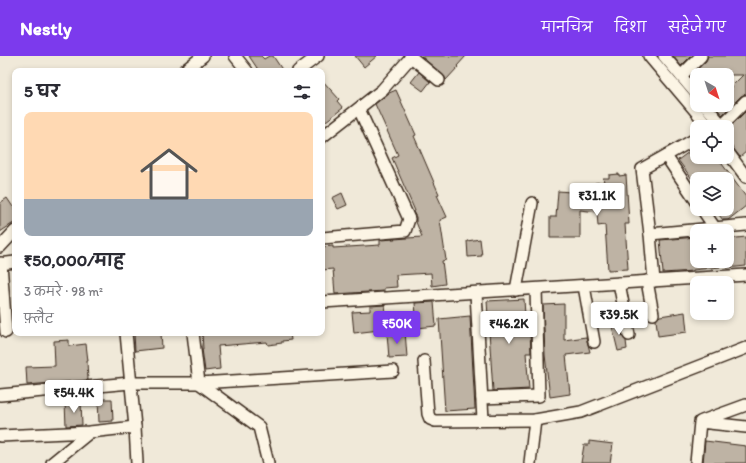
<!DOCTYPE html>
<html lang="hi">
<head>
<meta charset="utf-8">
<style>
	:root { --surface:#fff; --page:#f2f2f3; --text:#2b2b33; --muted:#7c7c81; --line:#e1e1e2; --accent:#7c3aed }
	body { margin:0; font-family:Itim,"Playpen Sans Deva",sans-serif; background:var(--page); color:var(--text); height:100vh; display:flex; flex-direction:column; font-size:15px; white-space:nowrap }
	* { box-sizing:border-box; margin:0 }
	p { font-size:13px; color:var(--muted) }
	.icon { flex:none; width:22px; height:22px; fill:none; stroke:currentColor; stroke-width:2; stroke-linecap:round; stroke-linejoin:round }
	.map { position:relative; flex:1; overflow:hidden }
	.sheet { position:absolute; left:12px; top:12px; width:313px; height:268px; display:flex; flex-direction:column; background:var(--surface); border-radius:8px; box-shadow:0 2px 6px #0003 }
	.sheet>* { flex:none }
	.needle { width:26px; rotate:141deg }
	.fabs { position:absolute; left:690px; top:12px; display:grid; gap:8px }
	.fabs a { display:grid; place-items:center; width:44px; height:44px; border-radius:8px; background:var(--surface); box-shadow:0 2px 6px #0003; font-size:20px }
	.price { position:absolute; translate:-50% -34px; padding:0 9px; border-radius:4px; background:#fff; color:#222; font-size:13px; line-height:26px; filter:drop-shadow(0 1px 2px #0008) }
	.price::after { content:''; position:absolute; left:50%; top:24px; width:12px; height:9px; margin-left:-6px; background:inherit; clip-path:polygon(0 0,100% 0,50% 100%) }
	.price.active { background:var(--accent); color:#fff }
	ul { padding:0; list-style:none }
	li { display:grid; align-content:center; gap:8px; height:212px; padding:0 12px }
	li+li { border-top:1px solid var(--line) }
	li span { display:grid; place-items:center; height:124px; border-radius:8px; color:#555 }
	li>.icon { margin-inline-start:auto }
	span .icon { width:72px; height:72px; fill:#fffc; stroke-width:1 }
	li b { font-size:17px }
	h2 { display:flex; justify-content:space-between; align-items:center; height:48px; padding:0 12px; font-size:17px }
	header { display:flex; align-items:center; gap:24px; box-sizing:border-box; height:56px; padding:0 20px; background:var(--accent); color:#fff }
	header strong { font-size:19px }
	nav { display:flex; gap:22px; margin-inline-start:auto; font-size:14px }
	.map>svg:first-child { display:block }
	.building { fill:#beb3a4; stroke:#3b2a1e }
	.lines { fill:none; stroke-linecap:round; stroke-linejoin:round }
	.street-casing { stroke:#3b2a1e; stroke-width:14 }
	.street { stroke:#fcf5e5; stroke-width:11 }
</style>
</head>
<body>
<header>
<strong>Nestly</strong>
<nav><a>मानचित्र</a><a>दिशा</a><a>सहेजे गए</a></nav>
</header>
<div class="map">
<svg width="746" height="407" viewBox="0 0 746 407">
	<rect width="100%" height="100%" fill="#f0e9d9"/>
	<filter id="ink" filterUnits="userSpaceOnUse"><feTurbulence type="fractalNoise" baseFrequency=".025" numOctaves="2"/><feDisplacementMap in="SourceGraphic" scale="8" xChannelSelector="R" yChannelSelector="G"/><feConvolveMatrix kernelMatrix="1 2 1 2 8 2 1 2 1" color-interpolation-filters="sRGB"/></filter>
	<g filter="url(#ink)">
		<g class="building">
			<path d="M249,0H261L264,3L269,0H273L283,15H259Z"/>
			<path d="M355,0H377L364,11Z"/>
			<path d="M421,0H466L457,10L458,11L446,24L443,19Z"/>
			<path d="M673,0H691L681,10Z"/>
			<path d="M708,0H746V38L741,40L722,59L714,49H727V35L743,19H697V28L690,20L706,5Z"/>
			<path d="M419,16L430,26L423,35L411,26Z"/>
			<path d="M322,24L339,43L337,45L343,52L326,65L322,60Z"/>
			<path d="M396,34L416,79L414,80L439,138L437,139L447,161L440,164L446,204L442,205L445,228L432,230L431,217L396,219L397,231L384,232V235L335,238L333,213L322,214V191L333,190V192L380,189V184L422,181L416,166V161L413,156L415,155L392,102L398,99L375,48L389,37Z"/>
			<path d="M746,55V96L740,101L732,91L727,88V74Z"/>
			<path d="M697,90V101H717L746,141V150L728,164H723L714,153H727V123H692L678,104Z"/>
			<path d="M619,118V120L626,119L629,168H625L628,213L608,214L605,169L598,170L597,156L580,154V182H550V161H556L558,135L596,138L595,127L604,126L603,122H609V119Z"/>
			<path d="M342,137L347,149L338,153L332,142Z"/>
			<path d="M7,142L15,154V166L0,176V147Z"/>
			<path d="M697,181V205H719L720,211L693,214V215L663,217L660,184Z"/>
			<path d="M746,181V210L727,212V183Z"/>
			<path d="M480,183L482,200L468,201L467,185Z"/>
			<path d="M524,243L526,277L530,276L531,297H526L529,333L493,335L487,245Z"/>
			<path d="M434,246L436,270L417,272L415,247Z"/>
			<path d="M564,248V284L586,281L590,296L566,299L570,338L550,341L545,299L543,249Z"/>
			<path d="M385,249L388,273L354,277L352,256L370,255V250Z"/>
			<path d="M685,256L687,276L658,280L656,264L660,260Z"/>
			<path d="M470,260L475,353L445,355L439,263Z"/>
			<path d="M619,264L622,280L626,285L627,293L618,295L611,266Z"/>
			<path d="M405,275L407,301L389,302L387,277Z"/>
			<path d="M134,277H161L162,292L135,295Z"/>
			<path d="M202,277H290L291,284L282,285V287L268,289L267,286L218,290L220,313L205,315L202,293H203Z"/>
			<path d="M69,284V290L86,288L88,305H87L88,324L27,329L26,311L55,310L54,285Z"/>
			<path d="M98,343H112L113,365L99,366Z"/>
			<path d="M81,346L82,369L66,370L65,347Z"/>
			<path d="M589,385L613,388L610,407H581L584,389H589Z"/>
			<path d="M705,385L746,390V407H703Z"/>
		</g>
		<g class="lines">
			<g class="street-casing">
				<g id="street">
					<path d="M235,0L247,15"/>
					<path d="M410,0L439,24"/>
					<path d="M649,0L709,71"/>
					<path d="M664,0L697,39"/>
					<path d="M184,15L203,0"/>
					<path d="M298,15L318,0"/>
					<path d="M681,20L701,0"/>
					<path d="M705,49L722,69L746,45"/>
					<path d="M322,81L382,34L411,1"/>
					<path d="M697,82L642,113L650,178L746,169"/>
					<path d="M727,95L746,121"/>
					<path d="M666,100L697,146"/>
					<path d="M702,153L715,172"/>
					<path d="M650,178L654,225"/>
					<path d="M322,182L405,175L409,163L359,53"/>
					<path d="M0,191L15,175"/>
					<path d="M1,207L6,276"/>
					<path d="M0,208L15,206"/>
					<path d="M647,225L653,258"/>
					<path d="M619,227L629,279"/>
					<path d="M584,230L594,286"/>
					<path d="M516,234L532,147"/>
					<path d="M476,237L483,364"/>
					<path d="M322,246L746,219"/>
					<path d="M126,277L135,371L137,407"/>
					<path d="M193,277L199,327L259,371L268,407"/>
					<path d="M424,305L428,358L430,363L435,365L535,364L581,356L746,292"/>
					<path d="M0,339L130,327H199L393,315"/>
					<path d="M482,342L539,340L536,233"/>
					<path d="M702,365L746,349"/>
					<path d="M0,380L90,376L135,371"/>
					<path d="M52,407L90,376"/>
					<path d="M530,407L535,364"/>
					<path d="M696,407L700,366L746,371"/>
				</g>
			</g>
			<use href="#street" class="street"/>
		</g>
	</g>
</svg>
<div class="fabs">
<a><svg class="needle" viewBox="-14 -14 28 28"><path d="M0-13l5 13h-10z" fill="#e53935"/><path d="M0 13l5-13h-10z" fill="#7c7c81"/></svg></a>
<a><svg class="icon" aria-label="locate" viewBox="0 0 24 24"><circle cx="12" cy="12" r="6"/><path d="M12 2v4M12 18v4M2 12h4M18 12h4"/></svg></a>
<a><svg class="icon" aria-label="layers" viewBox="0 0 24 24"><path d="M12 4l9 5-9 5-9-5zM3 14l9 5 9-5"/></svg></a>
<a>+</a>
<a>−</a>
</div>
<b class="price" style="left:597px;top:161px">₹31.1K</b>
<b class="price" style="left:619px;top:280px">₹39.5K</b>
<b class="price active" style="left:397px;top:289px">₹50K</b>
<b class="price" style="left:509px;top:289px">₹46.2K</b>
<b class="price" style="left:74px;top:358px">₹54.4K</b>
<section class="sheet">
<h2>5 घर<svg class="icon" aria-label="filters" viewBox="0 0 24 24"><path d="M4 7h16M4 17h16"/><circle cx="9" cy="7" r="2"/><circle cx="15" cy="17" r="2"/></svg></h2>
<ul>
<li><span style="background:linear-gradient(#ffd9b3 70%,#9aa5b1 0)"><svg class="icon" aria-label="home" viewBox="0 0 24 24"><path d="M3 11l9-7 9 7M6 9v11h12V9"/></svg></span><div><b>₹50,000/माह</b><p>3 कमरे · 98 m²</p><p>फ़्लैट</p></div></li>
</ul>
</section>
</div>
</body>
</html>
